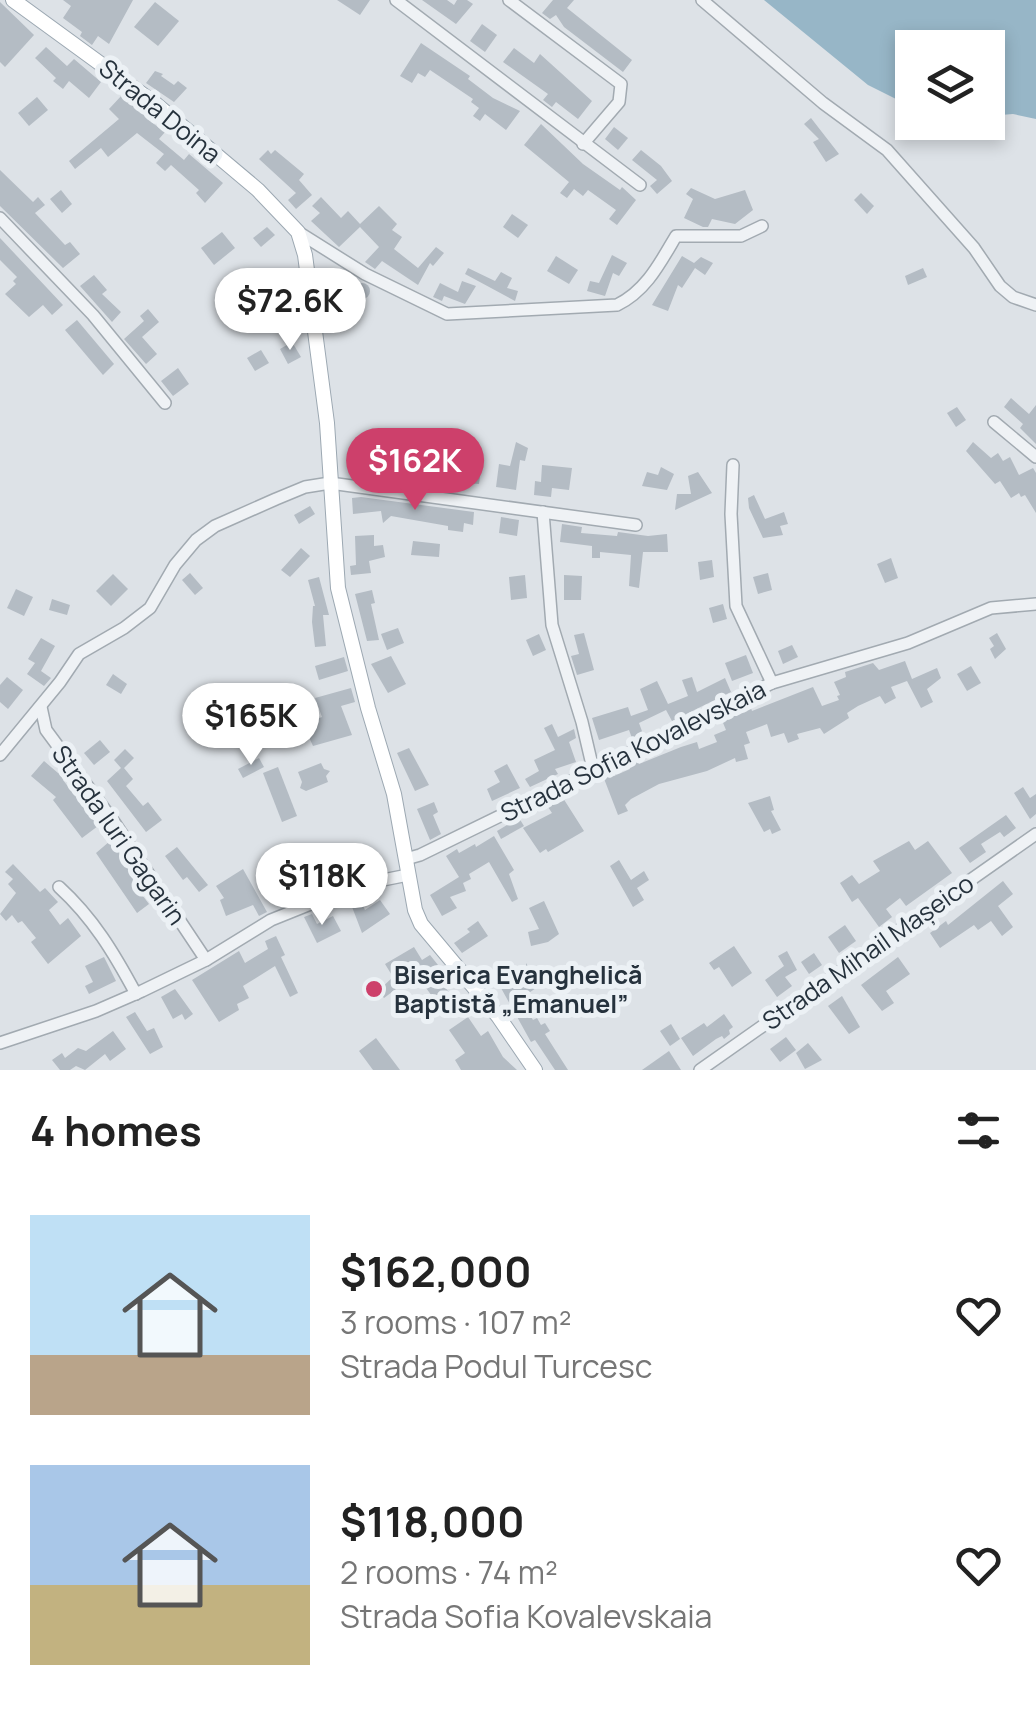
<!DOCTYPE html>
<html lang="en">
<head>
<meta charset="utf-8">
<style>
	:root { --surface:#fff; --page:#f2f2f2; --text:#222; --muted:#767676; --accent:#cd406b }
	body { margin:0; font-family:Manrope,sans-serif; background:var(--page); color:var(--text); height:100vh; display:flex; flex-direction:column; font-size:38px; white-space:nowrap }
	* { box-sizing:border-box; margin:0 }
	p { font-size:32px; color:var(--muted) }
	.icon { flex:none; width:55px; height:55px; fill:none; stroke:currentColor; stroke-width:2; stroke-linecap:round; stroke-linejoin:round }
	.map { position:relative; height:1070px; overflow:hidden }
	.panel { display:flex; flex-direction:column; background:var(--surface); flex:1 }
	.panel>* { flex:none }
	.buttons { position:absolute; left:895px; top:30px; display:grid; gap:20px }
	.buttons a { display:grid; place-items:center; width:110px; height:110px; border-radius:0px; background:var(--surface); box-shadow:0 5px 15px #0003; font-size:50px }
	.price { position:absolute; translate:-50% -85px; padding:0 22px; border-radius:35px; background:#fff; color:#222; font-size:32px; line-height:65px; filter:drop-shadow(0 2px 5px #0008) }
	.price::after { content:''; position:absolute; left:50%; top:60px; width:30px; height:22px; margin-left:-15px; background:inherit; clip-path:polygon(0 0,100% 0,50% 100%) }
	.price.on { background:var(--accent); color:#fff }
	ul { padding:0; list-style:none }
	li { display:flex; align-items:center; gap:30px; height:250px; padding:0 30px }
	li span { display:grid; place-items:center; flex:none; width:280px; height:200px; border-radius:0px; color:#555 }
	li>.icon { margin-inline-start:auto }
	span .icon { width:120px; height:120px; fill:#fffc; stroke-width:1 }
	li b { font-size:42px }
	h2 { display:flex; justify-content:space-between; align-items:center; height:120px; padding:0 30px; font-size:42px }
	.map>svg:first-child { display:block }
	.water { fill:#97b6c7 }
	.building { fill:#b4bcc4 }
	.lines { fill:none; stroke-linecap:round; stroke-linejoin:round }
	.minor-casing { stroke:#a2aab1; stroke-width:14 }
	.major-casing { stroke:#9ca8b2; stroke-width:16 }
	.minor { stroke:#eff2f5; stroke-width:11 }
	.major { stroke:#fff; stroke-width:14 }
	.poi-dot { fill:#cd406b; stroke:#ecf1f5; stroke-width:4 }
	.labels { text-anchor:middle; stroke-width:10; stroke-linejoin:round; paint-order:stroke }
	.street-label { font-size:25px; fill:#26323d; stroke:#ecf1f5 }
	.poi-label { font-size:25px; font-weight:bold; fill:#26323d; stroke:#ecf1f5; text-anchor:start }
</style>
</head>
<body>
<div class="map">
<svg width="1036" height="1070" viewBox="0 0 1036 1070">
	<rect width="100%" height="100%" fill="#dde2e7"/>
	<path class="water" d="M764,0H1036V119L1013,114L988,116V48H912V107L868,85Z"/>
	<g class="building">
		<path d="M63,0H133L109,44L98,36L92,45L80,36L82,32L63,18L71,6Z"/>
		<path d="M337,0H370L360,15Z"/>
		<path d="M422,0H447L454,5L457,0H467L473,4L456,24Z"/>
		<path d="M553,0H574L567,8L632,60L623,72L564,27L556,15L550,19L542,13Z"/>
		<path d="M0,2L34,35L5,67L0,62Z"/>
		<path d="M155,2L179,21L158,46L134,27Z"/>
		<path d="M482,24L497,35L485,52L470,41Z"/>
		<path d="M421,43L470,76L468,79L493,98L520,111L506,130L485,114L480,121L473,116L479,108L471,102L473,99L430,70L425,77L418,73L412,83L400,76Z"/>
		<path d="M46,47L67,66L74,59L101,82L89,98L69,81L63,89L53,81L56,78L35,58Z"/>
		<path d="M514,48L534,63L540,54L592,101L578,119L556,102L552,107L543,100L548,94L503,62Z"/>
		<path d="M155,71L163,74L161,76L174,85L178,81L187,88L174,102L146,83Z"/>
		<path d="M123,94L141,111L144,108L151,114L147,119L165,132L159,139L184,160L189,154L223,183L205,203L196,193L199,190L171,165L165,171L156,163L164,154L137,133L108,157L101,148L75,169L69,161L119,119L109,109Z"/>
		<path d="M37,97L48,110L29,126L18,113Z"/>
		<path d="M811,118L839,154L826,162L813,142L819,139L804,124Z"/>
		<path d="M541,124L583,164L620,190L622,187L636,200L617,225L609,219L616,210L588,190L583,196L574,189L567,198L560,193L569,182L524,145Z"/>
		<path d="M614,127L628,138L618,150L605,139Z"/>
		<path d="M268,150L271,154L275,150L304,174L299,180L312,195L296,209L288,200L296,193L259,159Z"/>
		<path d="M641,150L661,166L672,181L657,194L650,186L657,180L632,160Z"/>
		<path d="M0,170L33,202L38,197L45,205L35,213L65,245L70,242L80,254L63,268L0,206Z"/>
		<path d="M691,188L715,199L745,190L753,210L735,224L712,219L708,227H703L684,218L693,199L686,194Z"/>
		<path d="M61,190L72,204L62,213L50,199Z"/>
		<path d="M861,193L874,206L867,214L854,200Z"/>
		<path d="M321,197L341,218L348,211L360,224L379,206L397,224L392,230L402,237L394,249L418,268L436,247L444,253L433,266L430,263L418,285L382,261L375,269L365,262L379,247L360,227L339,247L311,221L320,213L312,206Z"/>
		<path d="M512,214L528,225L518,238L503,227Z"/>
		<path d="M267,227L275,235L261,247L253,238Z"/>
		<path d="M222,232L235,248L214,265L201,248Z"/>
		<path d="M0,238L63,305L52,315L43,305L29,317L5,294L16,284L13,281L17,277L0,260Z"/>
		<path d="M612,255L627,263L619,276L613,273L605,296L587,291L590,281L599,283Z"/>
		<path d="M556,256L578,270L569,284L547,271Z"/>
		<path d="M682,256L694,263L701,257L713,263L705,275L695,268L682,288L678,285L668,311L652,305Z"/>
		<path d="M468,268L495,281L501,272L512,278L507,288L518,291L515,301L465,274Z"/>
		<path d="M923,268L927,277L908,285L905,276Z"/>
		<path d="M94,275L107,290L102,294L121,312L112,322L80,286Z"/>
		<path d="M462,281L476,286L465,304L444,296L442,301L433,297L440,283L458,292Z"/>
		<circle cx="362" cy="291" r="8"/>
		<path d="M276,288L291,324L278,329L268,305L264,307L259,298Z"/>
		<path d="M148,309L159,322L142,337L157,354L146,364L124,339L144,321L140,316Z"/>
		<path d="M77,320L114,364L103,375L65,330Z"/>
		<path d="M292,342L301,357L288,364L280,349Z"/>
		<path d="M261,350L269,363L255,371L247,358Z"/>
		<path d="M178,368L189,384L173,396L161,381Z"/>
		<path d="M1011,398L1029,414L1036,405V444L1020,428L1023,424L1004,407Z"/>
		<path d="M957,407L966,420L956,427L947,413Z"/>
		<path d="M516,442L528,448L525,461L520,460L516,490L496,487L499,464L510,466Z"/>
		<path d="M973,442L991,458L998,453L1003,461L1010,457L1019,475L1033,468L1036,473V513L1025,495L1021,497L1019,493L1011,498L1000,481L995,484L966,451Z"/>
		<path d="M467,460L482,462L479,484L464,483Z"/>
		<path d="M378,464L393,475L388,482L371,472Z"/>
		<path d="M542,465L572,468L569,490L552,488L551,497L534,495L535,481L541,482Z"/>
		<path d="M661,467L674,474L667,490L642,486L647,472L658,475Z"/>
		<path d="M698,472L712,493L675,510L677,494H691L688,476Z"/>
		<path d="M754,495L765,519L784,512L788,524L780,526L783,535L763,538L749,508L748,498Z"/>
		<path d="M361,497L474,512L473,525L464,523L463,532L448,530V526L391,516L383,523L381,511L353,514L352,498Z"/>
		<path d="M310,506L315,514L299,524L294,515Z"/>
		<path d="M501,517L519,520L517,536L499,533Z"/>
		<path d="M562,524L582,527L581,533L617,536L618,532L648,536L667,534L668,552H643L639,588L629,586L631,555L600,552V558H592V546L560,542Z"/>
		<path d="M374,535V546L383,545L385,557L369,561L371,573L351,575L350,566L356,565L355,536Z"/>
		<path d="M413,541L440,544L439,557L411,555Z"/>
		<path d="M301,548L310,556L290,577L281,570Z"/>
		<path d="M891,558L898,578L885,583L877,564Z"/>
		<path d="M712,560L714,577L700,580L698,562Z"/>
		<path d="M190,573L203,588L195,595L182,580Z"/>
		<path d="M768,573L772,590L758,594L753,577Z"/>
		<path d="M113,574L128,589L111,606L96,591Z"/>
		<path d="M525,575L527,598L511,600L509,577Z"/>
		<path d="M564,575L582,576L581,600H564Z"/>
		<path d="M319,577L329,615H323L326,646L315,647L312,622L313,606H315L308,580Z"/>
		<path d="M16,589L33,597L24,616L7,608Z"/>
		<path d="M372,590L375,603L371,604L379,640L367,641L355,594Z"/>
		<path d="M52,599L70,605L67,615L49,610Z"/>
		<path d="M723,604L727,619L713,623L709,608Z"/>
		<path d="M398,628L404,643L387,650L381,634Z"/>
		<path d="M584,633L594,670L577,675L571,656L579,654L574,635Z"/>
		<path d="M997,633L1006,649L995,659L990,649L994,646L989,638Z"/>
		<path d="M539,634L546,650L533,656L526,640Z"/>
		<path d="M41,638L55,646L41,671L51,678L44,686L27,674L35,663L28,659Z"/>
		<path d="M792,645L798,657L783,664L778,651Z"/>
		<path d="M746,655L753,673L732,681L725,663Z"/>
		<path d="M391,656L406,684L388,693L371,664Z"/>
		<path d="M344,657L348,671L319,680L315,666Z"/>
		<path d="M905,661L912,679L937,668L941,678L927,689L933,702L921,708L907,681L891,687L896,698L885,704L880,696L858,706L847,713L849,718L824,734L820,728L797,734L799,739L788,743L784,733L771,737L767,724L746,732L750,743L744,745L748,759L736,762L735,758L707,771L659,784L631,799L625,805L628,811L618,815L603,776L611,772L614,776L630,769L628,764L637,759L639,764L681,747L697,742L699,749L717,742L714,735L726,730L721,718L751,708L752,711L813,687L822,706L839,700L837,696L840,695L834,682L846,677L845,672L873,663L879,670Z"/>
		<path d="M971,666L981,683L967,691L957,674Z"/>
		<path d="M113,674L127,684L121,694L106,685Z"/>
		<path d="M7,677L23,690L8,709L0,702V685Z"/>
		<path d="M692,677L697,692L725,678L731,692L672,721L666,710L639,723L643,734L632,738L629,730L599,740L592,718L628,707L631,716L648,710L640,689L657,681L668,704L688,696L682,680Z"/>
		<path d="M351,688L355,702L341,706L352,735L313,746L303,724L322,717L315,698Z"/>
		<path d="M552,724L558,737L574,729L576,738L569,742L576,762L555,769L558,774L530,787L525,779L539,771L534,760L555,750L544,728Z"/>
		<path d="M100,740L110,752L94,765L84,753Z"/>
		<path d="M409,748L429,785L415,791L397,753Z"/>
		<path d="M125,749L134,758L124,768L133,779L126,786L143,806L148,802L162,820L146,832L107,781L121,768L114,760Z"/>
		<path d="M259,758L264,767L243,778L238,769Z"/>
		<path d="M44,761L58,773L63,769L68,776L63,780L98,826L82,838L53,800L56,797L31,776Z"/>
		<path d="M321,763L324,769L330,771L326,776L328,782L306,791L300,788L302,782L298,772Z"/>
		<path d="M507,764L520,788L492,801L487,789L500,782L494,771Z"/>
		<path d="M278,767L297,816L282,822L263,773Z"/>
		<path d="M1023,787L1030,798L1036,794V814L1030,819L1014,793Z"/>
		<path d="M770,796L774,810L771,811L781,830L772,834L770,829L764,832L748,803Z"/>
		<path d="M563,798L584,831L548,852L546,849L540,853L523,828L552,813L548,807Z"/>
		<path d="M434,802L438,812L433,815L441,834L430,840L417,809Z"/>
		<path d="M1006,815L1016,828L1004,837L1000,832L981,844L986,852L970,863L959,848Z"/>
		<path d="M519,818L524,826L501,839L497,831Z"/>
		<path d="M494,836L514,870L509,874L518,899L512,902L489,862L469,874L471,879L463,883L466,891L450,897L457,908L442,916L430,895L459,877L446,856L457,849L459,853L475,844L476,847Z"/>
		<path d="M110,841L142,882L136,887L149,904L137,913L96,853Z"/>
		<path d="M909,841L915,850L928,841L952,873L906,906L900,898L886,909L892,917L879,927L858,898L852,902L840,883L852,875L859,884L880,871L873,861Z"/>
		<path d="M177,847L208,885L199,892L187,877L183,880L165,856Z"/>
		<path d="M315,854L320,861L314,865L326,880L312,889L292,870Z"/>
		<path d="M619,860L631,880L644,871L649,880L637,888L644,900L633,907L610,866Z"/>
		<path d="M13,864L40,892L45,888L58,902L49,910L60,925L68,918L81,936L48,964L31,942L36,938L22,921L18,923L12,915L6,921L0,914L16,893L8,884L13,879L5,872Z"/>
		<path d="M243,869L267,912L259,916L253,905L226,916L220,900L224,898L216,886Z"/>
		<path d="M1003,881L1013,894L998,906L1013,927L1002,936L991,921L978,930L974,925L940,948L930,933L946,921L948,925Z"/>
		<path d="M358,895L365,910L380,900L390,914L362,933L349,899Z"/>
		<path d="M544,901L559,934L548,942L531,946L528,932L539,929L529,908Z"/>
		<path d="M312,914L317,924L333,916L341,931L317,943L304,917Z"/>
		<path d="M478,921L488,936L462,953L454,943L470,932L467,929Z"/>
		<path d="M845,925L856,941L839,953L828,937Z"/>
		<path d="M276,936L285,955L281,957L298,993L290,997L275,966L243,986L249,998L237,1004L239,1010L219,1022L192,980L239,951L245,963L268,949L265,941Z"/>
		<path d="M734,946L752,973L732,987L719,967L714,970L709,963Z"/>
		<path d="M414,947L422,960L430,955L446,975L440,980L455,1001L442,1010L416,974L384,998L378,991L393,977L385,964Z"/>
		<path d="M787,951L797,970L785,977L792,986L777,997L765,980L784,966L778,956Z"/>
		<path d="M814,953L822,965L809,974L801,962Z"/>
		<path d="M104,957L116,981L89,994L85,986L93,982L85,966Z"/>
		<path d="M898,957L910,974L886,991L894,1003L882,1011L861,985Z"/>
		<path d="M526,963L539,986L520,999L533,1020L537,1018L541,1025L545,1023L550,1031L545,1034L568,1070H555L535,1040L531,1042L501,988L526,972Z"/>
		<path d="M175,989L193,1014L185,1020L182,1014L173,1019L161,997Z"/>
		<path d="M842,996L860,1027L849,1034L828,1006Z"/>
		<path d="M135,1012L147,1031L154,1028L163,1047L150,1054L126,1017Z"/>
		<path d="M724,1014L733,1027L729,1030L730,1034L724,1039L722,1036L716,1039L693,1056L681,1038L704,1023L707,1027Z"/>
		<path d="M468,1017L481,1036L488,1031L503,1057L517,1070H461L455,1060L465,1053L449,1030Z"/>
		<path d="M671,1024L680,1039L670,1046L660,1031Z"/>
		<path d="M113,1031L126,1049L110,1061L105,1054L85,1070L76,1066L70,1070H60L52,1060L62,1053L65,1058L78,1048L86,1051Z"/>
		<path d="M786,1037L796,1050L780,1062L770,1049Z"/>
		<path d="M376,1038L400,1070H373L359,1051Z"/>
		<path d="M808,1043L822,1060L805,1069L796,1053Z"/>
		<path d="M669,1051L681,1070H642Z"/>
	</g>
	<g class="lines">
		<g class="minor-casing">
			<g id="minor">
				<path d="M396,0L640,185"/>
				<path d="M509,0L621,84L619,102L583,144"/>
				<path d="M702,0L823,103L887,150L974,248L1000,286L1013,297L1036,305"/>
				<path d="M0,218L93,315L165,403"/>
				<path d="M298,232L365,274L447,314L617,305C646,291 660,263 676,236H741L762,226"/>
				<path d="M994,422L1036,457"/>
				<path d="M733,465L731,514L736,606L772,683"/>
				<path d="M543,512L552,625L582,722L593,769"/>
				<path d="M41,707L46,730L114,822L206,960"/>
				<path d="M0,755L60,682L79,654L124,628L150,608L175,565L196,540L215,526L276,499L305,487L330,483L636,525"/>
				<path d="M406,859L420,855L772,683L908,643L991,608L1036,604"/>
				<path d="M59,887C93,918 114,953 136,994"/>
				<path d="M0,1043L96,1011L142,991L206,960L271,920L358,885L408,875"/>
				<path d="M700,1070L1036,834"/>
			</g>
		</g>
		<g class="major-casing">
			<path id="major" d="M13,0L157,105L258,190L298,232L305,255L327,423L338,588L368,708L394,794L415,910L421,924L498,1016L535,1070"/>
		</g>
		<use href="#minor" class="minor"/>
		<use href="#major" class="major"/>
	</g>
	<circle class="poi-dot" cx="374" cy="989" r="10"/>
	<g class="labels">
		<g class="street-label">
			<text transform="translate(160 111) rotate(39)" y="9">Strada Doina</text>
			<text transform="translate(633 751) rotate(-26)" y="9">Strada Sofia Kovalevskaia</text>
			<text transform="translate(119 835) rotate(55)" y="9">Strada Iuri Gagarin</text>
			<text transform="translate(868 952) rotate(-35)" y="9">Strada Mihail Mașeico</text>
		</g>
		<g class="poi-label">
			<text x="394" y="984">Biserica Evanghelică<tspan x="394" dy="29">Baptistă „Emanuel”</tspan></text>
		</g>
	</g>
</svg>
<div class="buttons">
<a><svg class="icon" aria-label="layers" viewBox="0 0 24 24"><path d="M12 4l9 5-9 5-9-5zM3 14l9 5 9-5"/></svg></a>
</div>
<b class="price" style="left:290px;top:353px">$72.6K</b>
<b class="price on" style="left:415px;top:513px">$162K</b>
<b class="price" style="left:251px;top:768px">$165K</b>
<b class="price" style="left:322px;top:928px">$118K</b>
</div>
<section class="panel">
<h2>4 homes<svg class="icon" aria-label="filters" viewBox="0 0 24 24"><path d="M4 7h16M4 17h16"/><circle cx="9" cy="7" r="2"/><circle cx="15" cy="17" r="2"/></svg></h2>
<ul>
<li><span style="background:linear-gradient(#bfe0f5 70%,#b9a48a 0)"><svg class="icon" aria-label="home" viewBox="0 0 24 24"><path d="M3 11l9-7 9 7M6 9v11h12V9"/></svg></span><div><b>$162,000</b><p>3 rooms · 107 m²</p><p>Strada Podul Turcesc</p></div><svg class="icon" aria-label="heart" viewBox="0 0 24 24"><path d="M12 20l-8-8c-3-5 5-10 8-4 3-6 11-1 8 4z"/></svg></li>
<li><span style="background:linear-gradient(#a9c7e8 60%,#c2b280 0)"><svg class="icon" aria-label="home" viewBox="0 0 24 24"><path d="M3 11l9-7 9 7M6 9v11h12V9"/></svg></span><div><b>$118,000</b><p>2 rooms · 74 m²</p><p>Strada Sofia Kovalevskaia</p></div><svg class="icon" aria-label="heart" viewBox="0 0 24 24"><path d="M12 20l-8-8c-3-5 5-10 8-4 3-6 11-1 8 4z"/></svg></li>
</ul>
</section>
</body>
</html>
